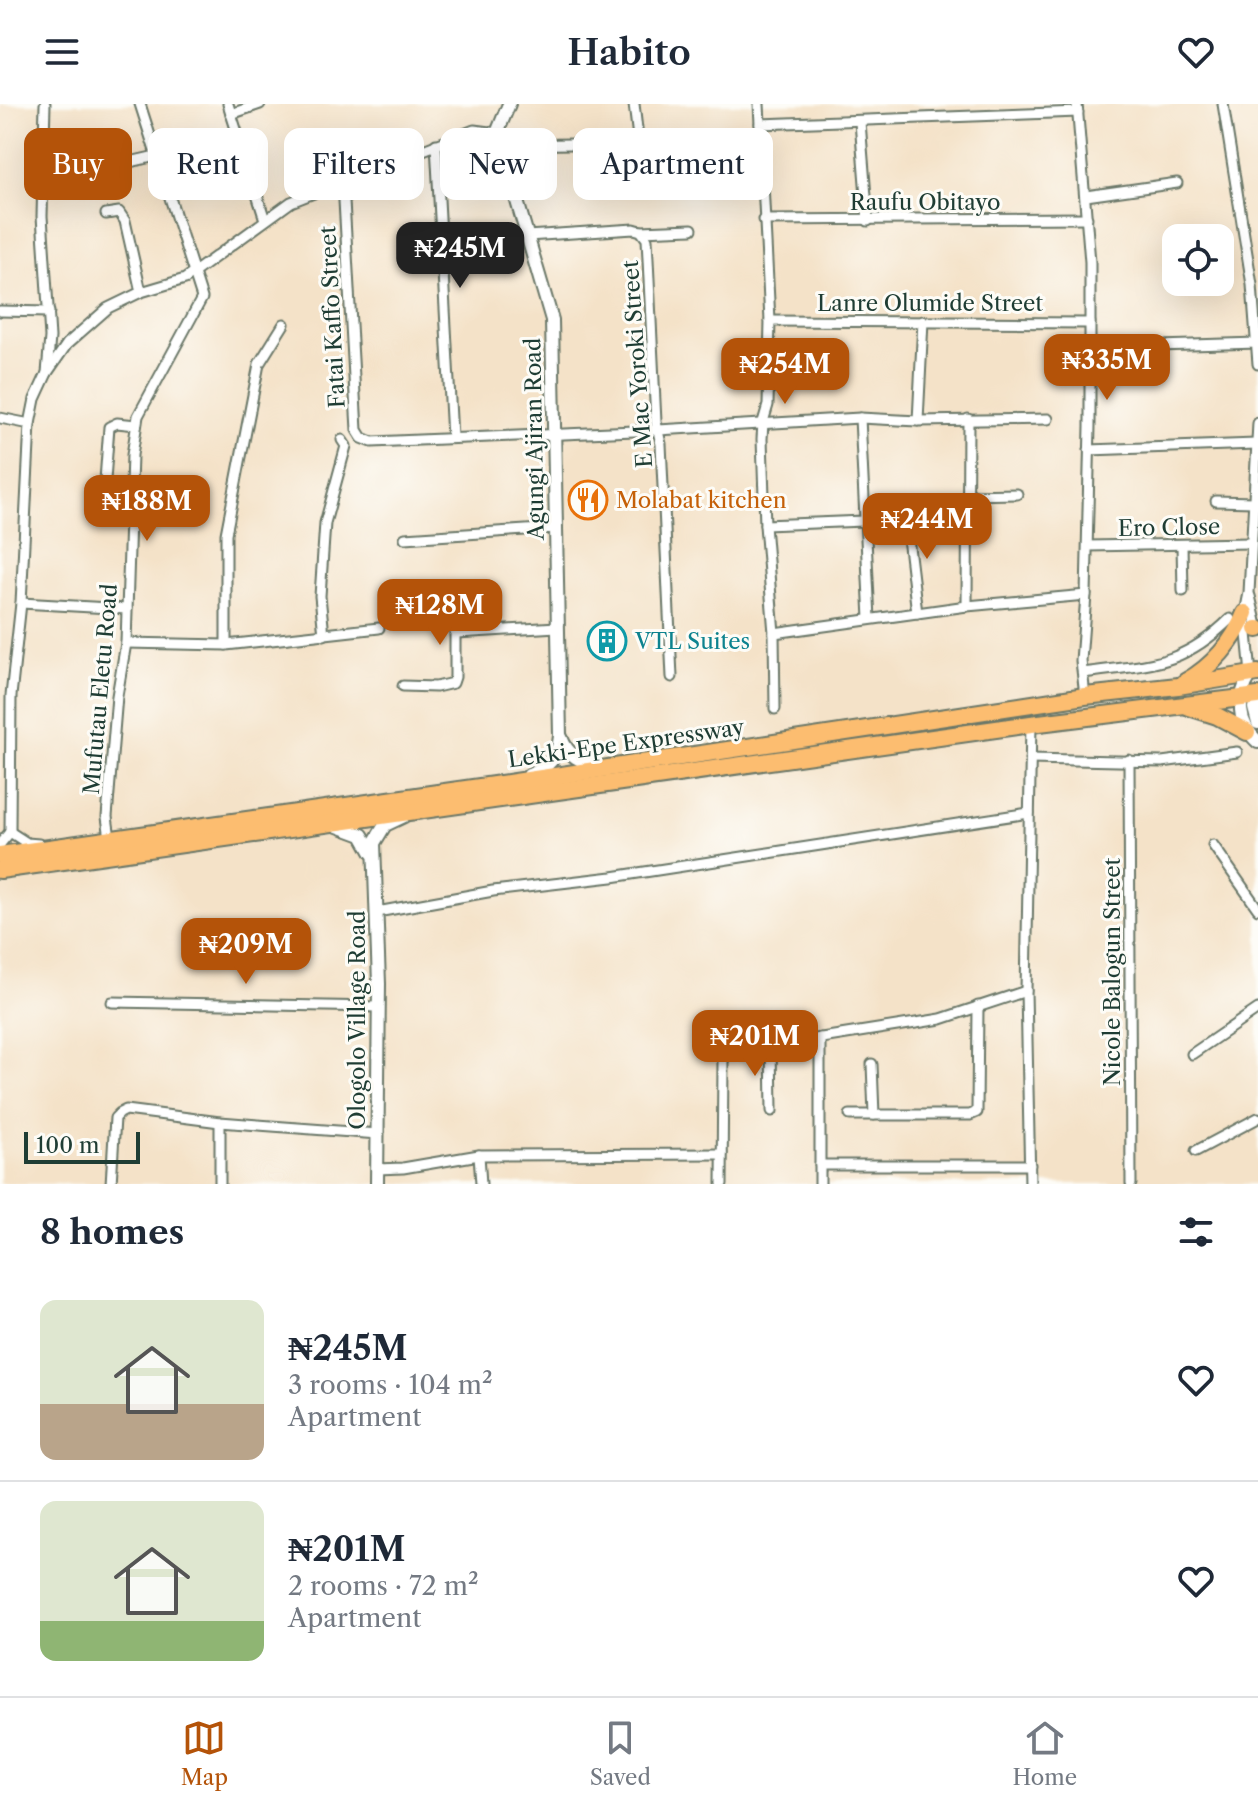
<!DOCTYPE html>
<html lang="en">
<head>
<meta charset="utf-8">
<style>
	:root { --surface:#fff; --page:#f2f2f3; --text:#1f2937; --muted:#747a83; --line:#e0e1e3; --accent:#b45309 }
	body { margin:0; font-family:"Libre Caslon Text",serif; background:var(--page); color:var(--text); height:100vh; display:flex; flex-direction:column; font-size:30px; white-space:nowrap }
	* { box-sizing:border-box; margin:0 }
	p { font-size:26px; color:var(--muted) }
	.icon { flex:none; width:44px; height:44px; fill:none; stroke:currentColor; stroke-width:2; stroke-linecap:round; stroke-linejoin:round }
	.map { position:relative; height:1080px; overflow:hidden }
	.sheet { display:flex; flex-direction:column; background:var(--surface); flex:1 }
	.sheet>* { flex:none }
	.guide { position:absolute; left:24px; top:24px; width:800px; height:72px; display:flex; gap:16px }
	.buttons { position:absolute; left:1162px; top:120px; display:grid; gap:16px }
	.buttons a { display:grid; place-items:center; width:72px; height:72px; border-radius:16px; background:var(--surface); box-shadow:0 8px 32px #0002; font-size:40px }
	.scale { position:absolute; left:24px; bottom:20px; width:116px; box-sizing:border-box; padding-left:8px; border:4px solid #1f3d34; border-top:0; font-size:22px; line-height:28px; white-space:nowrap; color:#1f3d34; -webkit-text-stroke:6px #fdfcf7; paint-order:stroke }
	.price { position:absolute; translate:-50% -68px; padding:0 18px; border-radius:16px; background:var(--accent); color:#fff; font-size:26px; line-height:52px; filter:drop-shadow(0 2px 4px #0008) }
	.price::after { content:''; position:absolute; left:50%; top:48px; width:24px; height:18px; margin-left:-12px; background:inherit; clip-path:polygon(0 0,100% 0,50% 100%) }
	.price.selected { background:#222; color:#fff }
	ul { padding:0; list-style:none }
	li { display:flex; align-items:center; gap:24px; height:200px; padding:0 40px }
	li+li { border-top:2px solid var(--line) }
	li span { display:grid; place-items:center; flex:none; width:224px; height:160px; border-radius:16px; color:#555 }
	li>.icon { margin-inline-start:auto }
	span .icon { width:96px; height:96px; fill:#fffc; stroke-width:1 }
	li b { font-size:34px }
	h2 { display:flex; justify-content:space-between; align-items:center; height:96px; padding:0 40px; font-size:34px }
	.pill { padding:0 28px; border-radius:16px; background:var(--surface); box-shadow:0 8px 32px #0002; font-size:28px; line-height:72px }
	.pill.selected { background:var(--accent); color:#fff }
	header { display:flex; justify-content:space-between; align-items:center; height:104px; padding:0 40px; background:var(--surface); font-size:36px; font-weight:600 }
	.menu { display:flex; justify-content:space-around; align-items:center; height:112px; border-top:2px solid var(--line); background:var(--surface); font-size:22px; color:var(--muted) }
	.menu a { display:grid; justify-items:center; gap:4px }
	.menu .selected { color:var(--accent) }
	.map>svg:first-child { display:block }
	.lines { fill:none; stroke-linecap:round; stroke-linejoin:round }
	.minor-casing { stroke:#6a7768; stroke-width:13 }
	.tertiary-casing { stroke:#6a7768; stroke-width:16 }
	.trunk-casing { stroke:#6a7768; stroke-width:20 }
	.minor { stroke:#fff; stroke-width:9 }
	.tertiary { stroke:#fff; stroke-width:12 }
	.trunk { stroke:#fcbd6f; stroke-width:16 }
	.labels { text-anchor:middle; stroke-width:6; stroke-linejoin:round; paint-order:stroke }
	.street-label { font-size:22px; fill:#1f3d34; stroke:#fdfcf7 }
	.food-label { font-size:22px; fill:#c56008; stroke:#fdfcf7; text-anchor:start }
	.culture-label { font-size:22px; fill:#0d838f; stroke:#fdfcf7; text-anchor:start }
</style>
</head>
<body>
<header><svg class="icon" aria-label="menu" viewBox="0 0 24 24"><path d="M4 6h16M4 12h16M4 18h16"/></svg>Habito<svg class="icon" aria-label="heart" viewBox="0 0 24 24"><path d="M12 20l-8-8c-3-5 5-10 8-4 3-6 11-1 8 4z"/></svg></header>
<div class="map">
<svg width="1258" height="1080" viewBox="0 0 1258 1080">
	<rect width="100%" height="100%" fill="#fdfcf7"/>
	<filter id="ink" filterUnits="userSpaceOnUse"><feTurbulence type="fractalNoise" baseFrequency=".0125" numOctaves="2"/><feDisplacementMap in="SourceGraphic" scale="16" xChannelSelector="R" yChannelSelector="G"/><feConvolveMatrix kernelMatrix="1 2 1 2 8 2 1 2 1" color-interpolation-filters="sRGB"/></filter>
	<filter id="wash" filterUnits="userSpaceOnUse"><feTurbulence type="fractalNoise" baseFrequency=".006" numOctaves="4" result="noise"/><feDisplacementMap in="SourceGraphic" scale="32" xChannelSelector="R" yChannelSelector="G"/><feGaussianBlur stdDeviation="1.8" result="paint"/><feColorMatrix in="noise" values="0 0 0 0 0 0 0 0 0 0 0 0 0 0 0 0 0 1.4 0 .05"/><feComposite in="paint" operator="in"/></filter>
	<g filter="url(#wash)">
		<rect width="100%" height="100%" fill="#f4e2c8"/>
	</g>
	<g filter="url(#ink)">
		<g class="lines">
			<g class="minor-casing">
				<g id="minor">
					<path d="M228,0L265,116"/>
					<path d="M634,0L638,34"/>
					<path d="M759,0L770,217L768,301L763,318L762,335L765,421L774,529L775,605"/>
					<path d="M1077,0L1090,158V322L1086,491L1081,557L1085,592"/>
					<path d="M1223,0L1252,181L1258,260"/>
					<path d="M231,10L260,0"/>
					<path d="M860,18L868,117"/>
					<path d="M760,20L1078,8"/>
					<path d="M595,38L672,33"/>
					<path d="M712,39L761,36"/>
					<path d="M436,40L452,333"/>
					<path d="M500,41L573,40"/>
					<path d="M78,70L156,52"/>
					<path d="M343,79L357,326L362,334L372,338L658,326L860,314L918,317L1048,315"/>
					<path d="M1086,92L1177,79"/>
					<path d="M106,110L119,108L125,117L141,188"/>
					<path d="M763,116L1087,114"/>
					<path d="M641,127L692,125"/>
					<path d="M527,132L634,125L641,127L647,135L656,318L661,340L672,573"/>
					<path d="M0,207L49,208"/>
					<path d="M770,217L1090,219"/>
					<path d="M1091,244L1258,239"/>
					<path d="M47,269L67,240L108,204L141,188L185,175L291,98L474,26L497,29"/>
					<path d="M0,314L30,320"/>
					<path d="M860,314L870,515"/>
					<path d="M918,317L923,217"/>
					<path d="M1089,346L1256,340"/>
					<path d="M105,376L109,323L117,319L136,321"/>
					<path d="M967,391L1017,390"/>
					<path d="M1216,397L1253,398"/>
					<path d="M905,409L917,509"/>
					<path d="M765,421L864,417"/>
					<path d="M405,434L556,424"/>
					<path d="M1182,441L1183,487"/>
					<path d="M1088,442L1250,439"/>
					<path d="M1250,492L1258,526"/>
					<path d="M21,499L127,505"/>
					<path d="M967,502L968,315"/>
					<path d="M457,529L557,523"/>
					<path d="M774,529L967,502L1086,491"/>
					<path d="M324,531L320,492L325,419L346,342L342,336"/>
					<path d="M126,539L226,541L379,524"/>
					<path d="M226,541V430L259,260L284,220"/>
					<path d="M1083,569C1148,560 1180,564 1230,515"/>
					<path d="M1251,570L1245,509L1249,489L1258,319"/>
					<path d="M403,582L436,583L453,579L455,573V484"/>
					<path d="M1030,655L1162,658L1237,648"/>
					<path d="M1129,656L1131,1080"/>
					<path d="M10,728L11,592L21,499L30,320L35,295L47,269L50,233L42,112L45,0"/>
					<path d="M10,728L27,739L39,740"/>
					<path d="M110,734L107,713L117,592L126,539L132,351L138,312L202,194L140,0"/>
					<path d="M0,740L10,728"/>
					<path d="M1213,741L1258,805"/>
					<path d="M377,808L493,787L612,773L1029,709"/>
					<path d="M112,898L379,903"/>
					<path d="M820,934V1080"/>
					<path d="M771,941L772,1007"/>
					<path d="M1192,950L1258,905"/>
					<path d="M872,960L874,1011"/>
					<path d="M850,1011H970L977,1008L978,902"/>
					<path d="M220,1018V1080"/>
					<path d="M1196,1047L1258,1014"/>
					<path d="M479,1051L481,1080"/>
					<path d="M820,1061H1030"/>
					<path d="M377,1065L403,1064L479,1051L722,1050"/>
					<path d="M111,1080L115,1014L120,1009L126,1006L220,1018L378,1030"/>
					<path d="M722,1080L723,957L727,949L941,915L1026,887"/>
					<path d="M1030,1080L1026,887L1031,620"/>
				</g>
			</g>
			<g class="tertiary-casing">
				<g id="tertiary">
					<path d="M509,0L497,29L552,216L560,632C558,654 549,663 529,671"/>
					<path d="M1251,570C1236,594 1237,619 1258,638"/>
					<path d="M1258,592L1254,604L1258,619"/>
					<path d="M561,633C568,653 580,657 600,663"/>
					<path d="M335,721L362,731L372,749"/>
					<path d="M377,1080L379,880L374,739L385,721L404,712"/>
				</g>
			</g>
			<g class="trunk-casing">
				<g id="trunk">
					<path d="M1257,525H1258"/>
					<path d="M1185,578C1212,563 1234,538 1245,509"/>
					<path d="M1189,603L1217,612L1247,628"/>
					<path d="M0,751L515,678L1085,592L1178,582L1258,569"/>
					<path d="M0,766L1031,620L1258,592"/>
				</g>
			</g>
			<use href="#minor" class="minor"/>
			<use href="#tertiary" class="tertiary"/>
			<use href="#trunk" class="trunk"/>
		</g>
	</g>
	<defs>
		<g id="restaurant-ring" transform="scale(2)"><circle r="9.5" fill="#fdfcf7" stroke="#e8710a" stroke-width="1.5"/><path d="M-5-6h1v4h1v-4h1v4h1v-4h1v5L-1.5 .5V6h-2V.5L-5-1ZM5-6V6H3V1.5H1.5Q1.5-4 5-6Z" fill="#e8710a"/></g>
		<g id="building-ring" transform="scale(2)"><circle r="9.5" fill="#fdfcf7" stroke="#0f9aa8" stroke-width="1.5"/><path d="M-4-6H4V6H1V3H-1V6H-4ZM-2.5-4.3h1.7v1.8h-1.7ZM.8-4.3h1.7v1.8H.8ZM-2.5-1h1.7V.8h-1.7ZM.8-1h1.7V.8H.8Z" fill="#0f9aa8"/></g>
	</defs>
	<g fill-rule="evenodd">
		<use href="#restaurant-ring" x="588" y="396"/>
		<use href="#building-ring" x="607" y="537"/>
	</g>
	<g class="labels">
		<g class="street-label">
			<text x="925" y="106">Raufu Obitayo</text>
			<text x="930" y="207">Lanre Olumide Street</text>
			<text transform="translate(332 213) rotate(-93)" y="8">Fatai Kaffo Street</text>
			<text transform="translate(637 260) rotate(-94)" y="8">E Mac Yoroki Street</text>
			<text transform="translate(534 335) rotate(-91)" y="8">Agungi Ajiran Road</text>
			<text transform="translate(1169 423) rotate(-1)" y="8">Ero Close</text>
			<text transform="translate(100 585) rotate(-85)" y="8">Mufutau Eletu Road</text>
			<text transform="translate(626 639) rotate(-8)" y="8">Lekki-Epe Expressway</text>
			<text transform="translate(1112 868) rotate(-90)" y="8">Nicole Balogun Street</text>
			<text transform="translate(357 916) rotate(-90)" y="8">Ologolo Village Road</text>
		</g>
		<g class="food-label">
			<text x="616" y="404">Molabat kitchen</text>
		</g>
		<g class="culture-label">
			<text x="635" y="545">VTL Suites</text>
		</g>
	</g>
</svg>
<div class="buttons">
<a><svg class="icon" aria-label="locate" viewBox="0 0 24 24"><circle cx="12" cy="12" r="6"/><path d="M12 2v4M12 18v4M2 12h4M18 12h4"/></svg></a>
</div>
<div class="scale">100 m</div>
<b class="price selected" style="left:460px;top:186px">₦245M</b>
<b class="price" style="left:1107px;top:298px">₦335M</b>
<b class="price" style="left:785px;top:302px">₦254M</b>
<b class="price" style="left:147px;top:439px">₦188M</b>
<b class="price" style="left:927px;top:457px">₦244M</b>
<b class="price" style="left:440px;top:543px">₦128M</b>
<b class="price" style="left:246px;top:882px">₦209M</b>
<b class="price" style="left:755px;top:974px">₦201M</b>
<div class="guide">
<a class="pill selected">Buy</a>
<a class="pill">Rent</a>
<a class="pill">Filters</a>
<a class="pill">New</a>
<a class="pill">Apartment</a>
</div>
</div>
<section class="sheet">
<h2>8 homes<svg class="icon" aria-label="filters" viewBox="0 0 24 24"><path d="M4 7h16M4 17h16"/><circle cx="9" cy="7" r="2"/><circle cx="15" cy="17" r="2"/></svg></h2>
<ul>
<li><span style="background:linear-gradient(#dfe7d0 65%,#b9a48a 0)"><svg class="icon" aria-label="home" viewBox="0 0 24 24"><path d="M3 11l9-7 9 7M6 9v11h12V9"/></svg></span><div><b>₦245M</b><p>3 rooms · 104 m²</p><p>Apartment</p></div><svg class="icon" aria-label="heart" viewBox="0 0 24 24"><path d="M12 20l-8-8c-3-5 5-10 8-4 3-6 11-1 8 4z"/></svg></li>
<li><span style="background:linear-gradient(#dfe7d0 75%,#8fb573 0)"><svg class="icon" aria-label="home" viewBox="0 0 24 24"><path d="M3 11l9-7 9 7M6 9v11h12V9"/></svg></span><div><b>₦201M</b><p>2 rooms · 72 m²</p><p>Apartment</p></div><svg class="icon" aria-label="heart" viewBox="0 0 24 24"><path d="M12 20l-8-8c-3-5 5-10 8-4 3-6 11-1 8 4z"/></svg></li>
</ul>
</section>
<nav class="menu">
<a class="selected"><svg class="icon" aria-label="map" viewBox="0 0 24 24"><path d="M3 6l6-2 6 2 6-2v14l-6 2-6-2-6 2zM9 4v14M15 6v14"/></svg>Map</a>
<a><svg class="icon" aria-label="saved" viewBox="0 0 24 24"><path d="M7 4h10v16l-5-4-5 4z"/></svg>Saved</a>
<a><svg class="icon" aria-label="home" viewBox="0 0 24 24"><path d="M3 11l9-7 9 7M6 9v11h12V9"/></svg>Home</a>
</nav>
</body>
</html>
